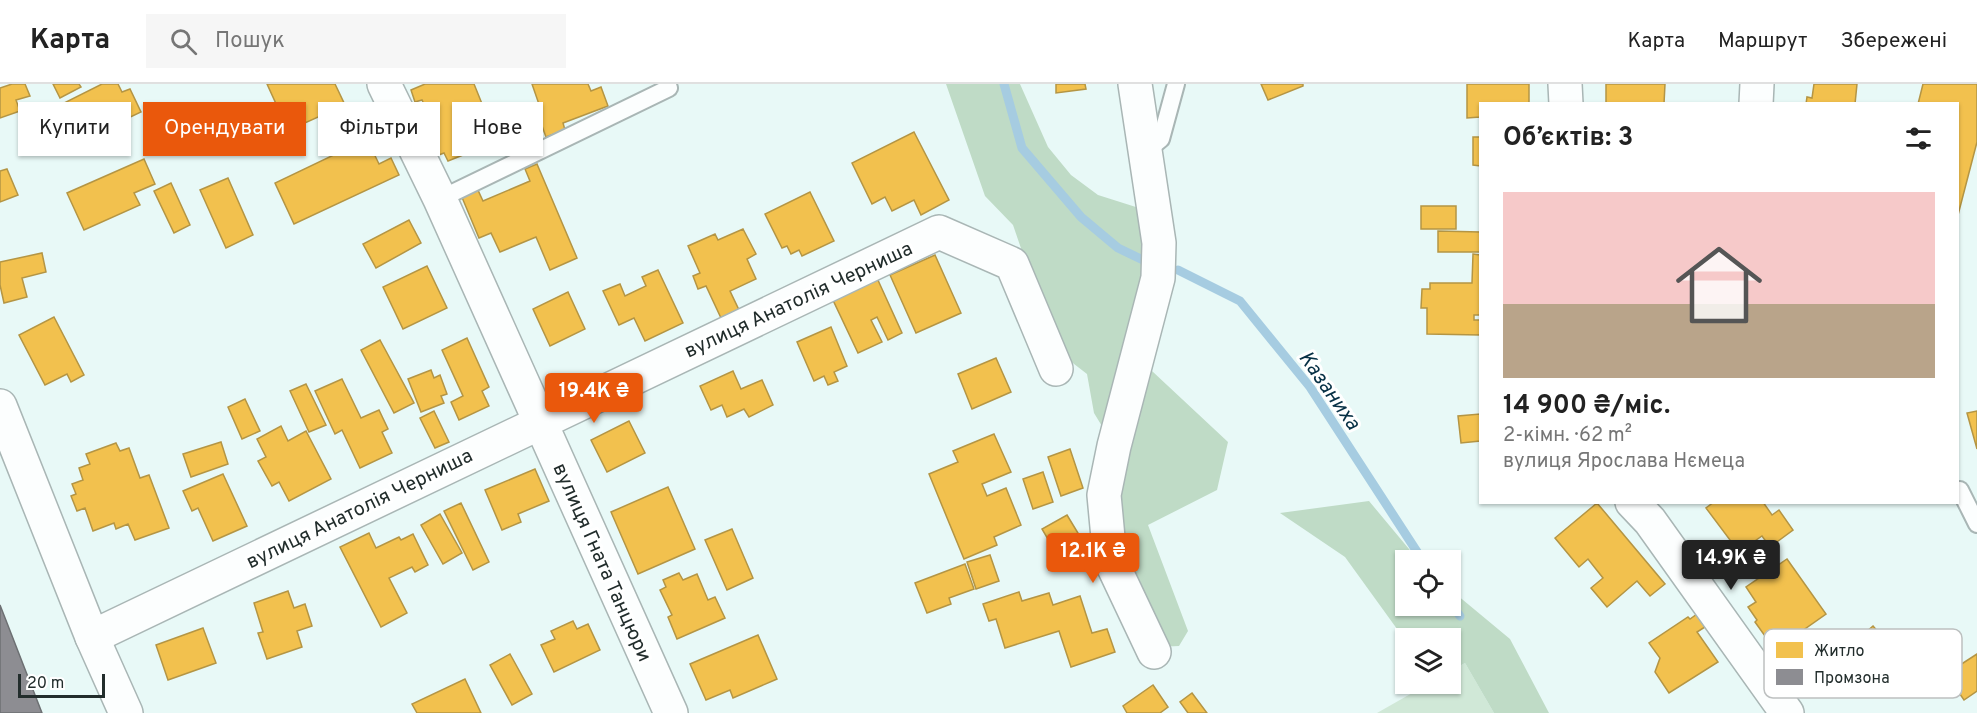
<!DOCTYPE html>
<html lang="uk">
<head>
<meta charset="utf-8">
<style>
	:root { --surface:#fff; --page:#f6f6f6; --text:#222; --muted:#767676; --line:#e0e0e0; --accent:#ea580c }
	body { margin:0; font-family:Overpass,sans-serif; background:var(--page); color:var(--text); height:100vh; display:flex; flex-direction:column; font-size:22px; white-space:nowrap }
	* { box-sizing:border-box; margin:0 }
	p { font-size:20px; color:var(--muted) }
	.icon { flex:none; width:33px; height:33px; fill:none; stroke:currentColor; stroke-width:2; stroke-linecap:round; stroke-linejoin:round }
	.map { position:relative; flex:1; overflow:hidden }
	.side { position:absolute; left:1479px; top:18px; width:480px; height:402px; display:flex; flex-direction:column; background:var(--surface); border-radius:0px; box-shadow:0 2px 4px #0004 }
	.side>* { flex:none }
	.top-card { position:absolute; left:18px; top:18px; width:570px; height:54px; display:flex; gap:12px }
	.controls { position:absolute; left:1395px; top:466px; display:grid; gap:12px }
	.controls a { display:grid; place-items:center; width:66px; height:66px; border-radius:0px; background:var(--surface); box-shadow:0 2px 4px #0004; font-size:30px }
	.scale { position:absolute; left:18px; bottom:15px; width:87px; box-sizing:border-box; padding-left:6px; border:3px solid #222d2c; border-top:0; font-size:16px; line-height:21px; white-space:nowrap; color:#222d2c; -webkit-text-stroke:4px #fff; paint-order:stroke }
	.price { position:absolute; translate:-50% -51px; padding:0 14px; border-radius:6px; background:var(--accent); color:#fff; font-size:20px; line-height:39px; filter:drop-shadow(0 2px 3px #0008) }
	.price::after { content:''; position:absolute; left:50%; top:36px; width:18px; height:14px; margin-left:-9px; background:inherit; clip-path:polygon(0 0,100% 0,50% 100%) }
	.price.on { background:#222; color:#fff }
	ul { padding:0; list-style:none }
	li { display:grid; align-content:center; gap:12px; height:318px; padding:0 24px }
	li span { display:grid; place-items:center; height:186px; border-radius:0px; color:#555 }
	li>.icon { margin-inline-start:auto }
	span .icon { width:108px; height:108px; fill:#fffc; stroke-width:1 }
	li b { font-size:26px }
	h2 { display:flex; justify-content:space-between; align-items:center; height:72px; padding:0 24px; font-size:26px }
	.tag { padding:0 21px; border-radius:0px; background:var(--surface); box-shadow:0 2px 4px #0004; font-size:21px; line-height:54px }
	.tag.on { background:var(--accent); color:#fff }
	header { display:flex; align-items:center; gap:36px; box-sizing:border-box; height:84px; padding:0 30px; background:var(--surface); border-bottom:2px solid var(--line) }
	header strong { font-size:28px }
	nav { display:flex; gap:33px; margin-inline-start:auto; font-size:21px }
	.search { width:420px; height:54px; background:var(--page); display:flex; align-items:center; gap:15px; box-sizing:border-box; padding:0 21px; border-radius:0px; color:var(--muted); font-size:22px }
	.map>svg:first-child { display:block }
	.green { fill:#d0e8d7 }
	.forest { fill:#bfdbc6 }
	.homes { fill:#f2c14e; stroke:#b49544; stroke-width:1.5 }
	.industry { fill:#8d8d92; stroke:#6d7073; stroke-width:1.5 }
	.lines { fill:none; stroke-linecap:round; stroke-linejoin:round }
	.stream { stroke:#a6cce1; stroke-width:9 }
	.service-casing { stroke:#a9b6b5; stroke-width:20 }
	.minor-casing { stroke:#a9b6b5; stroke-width:36 }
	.service { stroke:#fcfefe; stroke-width:16 }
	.minor { stroke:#fcfefe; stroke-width:33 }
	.labels { text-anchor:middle; stroke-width:6; stroke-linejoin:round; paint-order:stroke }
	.street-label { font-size:20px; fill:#222d2c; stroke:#fff }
	.water-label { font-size:21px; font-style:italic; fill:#063045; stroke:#fff }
	.key { fill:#fff; stroke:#bdc0c0; stroke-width:1.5 }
	.key-label { font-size:16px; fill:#222d2c }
</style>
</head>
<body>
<header>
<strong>Карта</strong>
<div class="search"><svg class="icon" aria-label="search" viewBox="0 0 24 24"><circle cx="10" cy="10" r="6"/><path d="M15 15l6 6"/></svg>Пошук</div>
<nav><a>Карта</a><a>Маршрут</a><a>Збережені</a></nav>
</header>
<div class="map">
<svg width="1977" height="629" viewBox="0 0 1977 629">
	<rect width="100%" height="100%" fill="#e8f9f7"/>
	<path class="green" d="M1465,579L1494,629H1377L1428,600H1450L1451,587Z"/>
	<g class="forest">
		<path d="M946,0H1020L1048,63L1071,91L1098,111L1139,124L1146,156L1137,273L1228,358L1217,406L1148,441L1188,547L1179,562L1157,563L1110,475L1114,362L1094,329L1087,290L1056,266L1013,141L985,112Z"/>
		<path d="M1369,417L1419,477H1406V522H1450L1451,506L1510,555L1549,629H1494L1465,579L1451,587L1450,555L1405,556L1345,473L1280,429Z"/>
	</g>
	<g class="homes">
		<path d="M12,0H25L30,12L16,16L20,27L0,34V4Z"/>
		<path d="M53,0H79L81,3L60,14Z"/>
		<path d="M102,0H118L122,8L130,5L141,28L97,49L90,35L75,42L64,19Z"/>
		<path d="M267,0H335L345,21L267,56L256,32L277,22Z"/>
		<path d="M425,0H474L491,42L471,50L478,65L448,77L444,69L436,72L419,31L427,27L422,16L415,18L411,6Z"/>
		<path d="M532,0H588L591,7L601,3L608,22L563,39L565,46L546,53L537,28L541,26Z"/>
		<path d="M1056,0H1085L1086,5L1056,9Z"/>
		<path d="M1261,0H1303V2L1268,16Z"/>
		<path d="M1467,0H1529V20H1480V33L1467,34Z"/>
		<path d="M1606,0H1665L1664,20H1606Z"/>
		<path d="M1814,0H1857L1855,20H1806L1807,13L1812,14Z"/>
		<path d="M1923,0H1977V58L1958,131V20H1918Z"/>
		<path d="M234,25L244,46L214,60L204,39Z"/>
		<path d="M914,48L949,116L921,131L914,116L892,127L885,113L872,120L852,79Z"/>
		<path d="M1473,53H1480V82L1473,81Z"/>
		<path d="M367,55L379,80L391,74L399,91L294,140L275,99Z"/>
		<path d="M144,75L155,100L134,109L140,121L84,146L67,109Z"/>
		<path d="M537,80L577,174L550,186L536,153L500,168L491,149L479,154L461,111L477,104L483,117L530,97L525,85Z"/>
		<path d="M7,85L18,111L0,118V87Z"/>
		<path d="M228,94L253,151L226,164L200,106Z"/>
		<path d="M171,99L190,141L174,149L154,107Z"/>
		<path d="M810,108L834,157L802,172L799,166L791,170L787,162L782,164L765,130Z"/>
		<rect x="1421" y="122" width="35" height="23"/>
		<path d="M409,136L421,159L376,184L363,160Z"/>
		<path d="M743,145L756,170L747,175L756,195L730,207L739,226L721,234L706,202L698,205L693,192L700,189L688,162L715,150L718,156Z"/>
		<path d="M1438,147L1480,148V168H1438Z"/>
		<path d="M42,169L46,188L22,194L27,213L4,219L0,201V178Z"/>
		<path d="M1473,170L1480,171V231H1474V236H1480V251L1427,250V224H1421L1422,205H1430V199H1472Z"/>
		<path d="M935,171L961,229L916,249L890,191Z"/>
		<path d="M427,182L447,224L403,245L383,203Z"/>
		<path d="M658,186L683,239L645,257L634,234L619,241L603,207L620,200L625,212L646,202L642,193Z"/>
		<path d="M877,194L902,249L888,256L877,233L871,236L882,258L858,269L832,214Z"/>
		<path d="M568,208L585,245L550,262L533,225Z"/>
		<path d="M54,233L84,291L71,298L67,290L45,301L19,251Z"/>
		<path d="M831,243L847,282L834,288L838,297L828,301L824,292L814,297L797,258Z"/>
		<path d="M467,254L489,303L482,307L489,322L459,336L451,318L463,312L442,266Z"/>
		<path d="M380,256L414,319L394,329L361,266Z"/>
		<path d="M996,274L1011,308L972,325L958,290Z"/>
		<path d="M431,286L434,294L440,291L447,310L441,312L444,319L421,328L408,295Z"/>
		<path d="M733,287L741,305L762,296L773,321L749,333L744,325L727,333L722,321L711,326L700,302Z"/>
		<path d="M342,295L361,334L379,326L388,345L382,348L392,369L360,384L342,346L335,350L315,307Z"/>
		<path d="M306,300L326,341L309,348L290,307Z"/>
		<path d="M245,315L260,347L242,355L228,323Z"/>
		<path d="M434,327L449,358L435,364L420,334Z"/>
		<path d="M1977,327V365L1967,329Z"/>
		<path d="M1480,330V357L1461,359L1458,332Z"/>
		<path d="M629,337L645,369L607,388L591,356Z"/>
		<path d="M281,342L288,357L306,347L331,395L289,417L279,398L272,402L258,377L266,373L257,355Z"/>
		<path d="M994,350L1011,388L982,400L987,412L1006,404L1021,441L994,453L997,461L964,475L929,390L958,378L953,367Z"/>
		<path d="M221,358L228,380L191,393L183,370Z"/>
		<path d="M116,359L120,367L129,364L140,394L149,391L169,444L135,456L128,440L116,445L114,439L93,447L85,424L77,427L71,412L76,410L72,400L83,396L79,384L90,380L86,370Z"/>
		<path d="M1070,365L1083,404L1061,412L1048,373Z"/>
		<path d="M535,385L549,417L518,430L521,438L502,446L485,406Z"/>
		<path d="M1043,388L1053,418L1033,425L1023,395Z"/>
		<path d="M223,390L247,442L213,457L198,424L192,427L183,407Z"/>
		<path d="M668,403L695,465L638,490L611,428Z"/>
		<path d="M1714,418H1763L1772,431L1779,426L1793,446L1770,463L1762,452L1739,468L1706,424Z"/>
		<path d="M461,419L489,478L473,486L444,427Z"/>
		<path d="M1597,419L1665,500L1650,512L1637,497L1607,523L1591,504L1603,494L1588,475L1579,483L1555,454Z"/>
		<path d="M440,430L462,469L443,480L421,441Z"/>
		<path d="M1067,431L1084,459L1059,474L1042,445Z"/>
		<path d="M732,445L753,494L727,506L705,456Z"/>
		<path d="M369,449L376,464L399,453L401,456L413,450L428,481L415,488L412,483L389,494L407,529L381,543L340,463Z"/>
		<path d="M990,471L999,497L976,505L967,478Z"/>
		<path d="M1787,475L1826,530L1775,566L1755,538L1757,536L1748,523L1756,518L1746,503Z"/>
		<path d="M965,480L974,505L949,514L951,520L927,529L915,499Z"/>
		<path d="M679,489L683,496L697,490L708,516L715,513L725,534L677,555L668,533L672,531L660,506L666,503L663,496Z"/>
		<path d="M288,507L294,524L305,520L312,542L297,547L302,563L267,575L258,549L263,548L254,519Z"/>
		<path d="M1019,508L1022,517L1049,509L1053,521L1080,512L1092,549L1107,545L1115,568L1071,583L1059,547L1005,564L996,535L989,537L983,520Z"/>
		<path d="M1697,530L1705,543L1697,548L1718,578L1669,609L1655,588L1660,574L1649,559L1688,533L1690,535Z"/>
		<path d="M573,537L577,545L588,540L600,566L554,588L541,561L555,555L551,547Z"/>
		<path d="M1873,542L1899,572L1856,609L1830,579Z"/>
		<path d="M203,544L216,579L168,596L156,561Z"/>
		<path d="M758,551L777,595L733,614L730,606L706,616L690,580Z"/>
		<path d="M510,570L532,610L512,621L490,581Z"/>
		<path d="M1977,570V607L1964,616L1946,590Z"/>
		<path d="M465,595L481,629H417L412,620Z"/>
		<path d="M1153,601L1168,623L1160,629H1127L1123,622Z"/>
		<path d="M1192,609L1207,629H1188L1180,618Z"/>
	</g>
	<path class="industry" d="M0,521L42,629H0Z"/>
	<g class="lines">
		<g class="stream">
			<path d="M1004,0L1022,64L1081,133L1118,164L1143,176"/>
			<path d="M1178,186L1240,217L1310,303L1423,477"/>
			<path d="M1450,518L1460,532"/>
		</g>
		<g class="service-casing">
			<g id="service">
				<path d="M1145,68L1161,55L1176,0"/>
				<path d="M440,115L669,4"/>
				<path d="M1960,406L1977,440"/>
			</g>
		</g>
		<g class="minor-casing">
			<g id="minor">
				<path d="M384,0L440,115L671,629"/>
				<path d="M1135,0L1159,159L1158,194L1114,362L1104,411L1110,475L1154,568"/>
				<path d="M1565,0L1566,20"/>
				<path d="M1756,20L1757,0"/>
				<path d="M0,322L92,553L126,629"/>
				<path d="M1632,418L1650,437L1787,629"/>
				<path d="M92,553L939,148L1012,180L1056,285"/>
			</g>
		</g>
		<use href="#service" class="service"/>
		<use href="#minor" class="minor"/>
	</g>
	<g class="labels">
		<g class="street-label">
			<text transform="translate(798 215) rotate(-25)" y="7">вулиця Анатолія Черниша</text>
			<text transform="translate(359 424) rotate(-26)" y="7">вулиця Анатолія Черниша</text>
			<text transform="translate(603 478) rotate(66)" y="7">вулиця Гната Танцюри</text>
		</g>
		<g class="water-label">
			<text transform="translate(1330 306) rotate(55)" y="7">Казаниха</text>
		</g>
	</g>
	<rect x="1764" y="545" width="198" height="69" rx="9" class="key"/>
	<rect x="1776" y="558" width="27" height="16" fill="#f2c14e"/>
	<rect x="1776" y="585" width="27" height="16" fill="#8d8d92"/>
	<g class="key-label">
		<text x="1814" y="572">Житло</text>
		<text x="1814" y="599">Промзона</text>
	</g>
</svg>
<div class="controls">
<a><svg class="icon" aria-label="locate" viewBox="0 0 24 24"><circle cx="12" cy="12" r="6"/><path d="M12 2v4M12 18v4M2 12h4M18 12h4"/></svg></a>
<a><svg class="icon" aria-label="layers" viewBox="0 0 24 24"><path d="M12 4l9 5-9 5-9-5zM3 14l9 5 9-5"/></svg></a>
</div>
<div class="scale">20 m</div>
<b class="price" style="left:594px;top:340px">19.4K ₴</b>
<b class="price" style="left:1093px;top:500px">12.1K ₴</b>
<b class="price on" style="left:1731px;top:507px">14.9K ₴</b>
<div class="top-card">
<a class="tag">Купити</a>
<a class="tag on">Орендувати</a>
<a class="tag">Фільтри</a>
<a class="tag">Нове</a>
</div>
<section class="side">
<h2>Об’єктів: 3<svg class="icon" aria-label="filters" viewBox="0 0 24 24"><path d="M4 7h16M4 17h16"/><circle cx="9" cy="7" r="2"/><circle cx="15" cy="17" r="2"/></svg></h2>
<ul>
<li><span style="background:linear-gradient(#f6c9c9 60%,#b9a48a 0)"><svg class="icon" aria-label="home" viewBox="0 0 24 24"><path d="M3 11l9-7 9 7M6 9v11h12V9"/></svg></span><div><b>14 900 ₴/міс.</b><p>2-кімн. · 62 m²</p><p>вулиця Ярослава Нємеца</p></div></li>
</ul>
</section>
</div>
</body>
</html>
